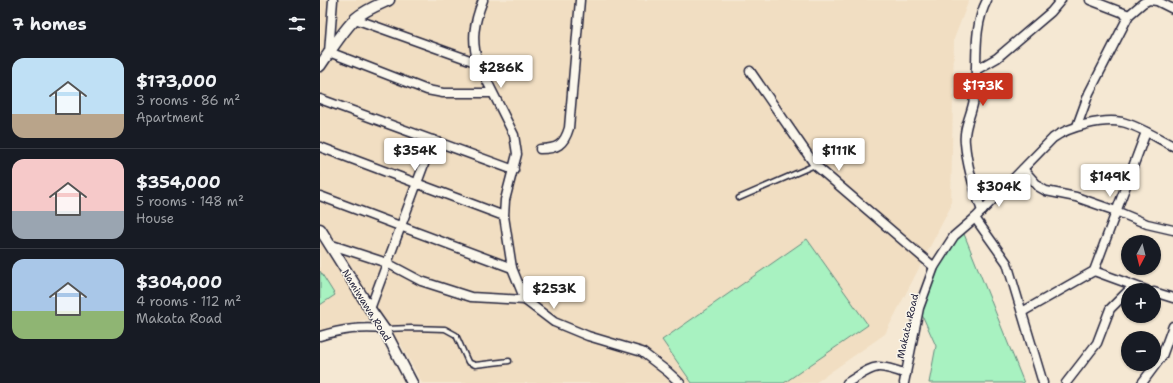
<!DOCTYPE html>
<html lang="en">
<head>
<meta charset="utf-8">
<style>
	:root { --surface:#171b24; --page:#20242c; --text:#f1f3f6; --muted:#9ea1a6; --line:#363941; --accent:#c8321e }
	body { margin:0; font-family:"Shantell Sans",sans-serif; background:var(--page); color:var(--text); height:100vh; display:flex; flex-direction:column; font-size:15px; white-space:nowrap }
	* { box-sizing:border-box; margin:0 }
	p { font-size:13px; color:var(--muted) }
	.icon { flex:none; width:22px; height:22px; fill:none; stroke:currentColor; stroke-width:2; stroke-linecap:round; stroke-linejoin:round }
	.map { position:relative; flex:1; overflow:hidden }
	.drawer { display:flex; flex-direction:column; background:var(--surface); width:320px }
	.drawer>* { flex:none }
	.needle { width:26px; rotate:187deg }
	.buttons { position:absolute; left:801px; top:235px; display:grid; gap:8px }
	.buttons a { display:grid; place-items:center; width:40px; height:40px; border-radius:50%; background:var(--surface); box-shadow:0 1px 3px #0004; font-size:20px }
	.price { position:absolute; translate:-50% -34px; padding:0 9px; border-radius:4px; background:#fff; color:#222; font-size:13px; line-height:26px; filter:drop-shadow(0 1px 2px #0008) }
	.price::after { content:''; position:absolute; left:50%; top:24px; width:12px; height:9px; margin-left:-6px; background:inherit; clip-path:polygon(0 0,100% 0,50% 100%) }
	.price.current { background:var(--accent); color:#fff }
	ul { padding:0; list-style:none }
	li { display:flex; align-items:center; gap:12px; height:100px; padding:0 12px }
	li+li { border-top:1px solid var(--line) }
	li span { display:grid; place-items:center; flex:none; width:112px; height:80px; border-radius:12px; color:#555 }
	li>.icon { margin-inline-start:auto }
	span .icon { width:48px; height:48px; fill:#fffc; stroke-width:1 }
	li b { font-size:17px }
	h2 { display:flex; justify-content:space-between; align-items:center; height:48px; padding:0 12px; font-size:17px }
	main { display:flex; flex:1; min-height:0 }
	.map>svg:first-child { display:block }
	.built { fill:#f1dec2 }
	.green { fill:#a8f2c1; stroke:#658a7e }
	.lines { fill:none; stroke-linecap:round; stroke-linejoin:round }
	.service-casing { stroke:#22223b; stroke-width:7 }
	.minor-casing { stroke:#22223b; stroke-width:11 }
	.tertiary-casing { stroke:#22223b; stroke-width:13 }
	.service { stroke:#fbf7ec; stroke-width:4 }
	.minor { stroke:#fbf7ec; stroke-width:8 }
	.tertiary { stroke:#fbf7ec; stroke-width:10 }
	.labels { text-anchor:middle; stroke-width:3; stroke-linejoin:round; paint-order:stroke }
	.street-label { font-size:10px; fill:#22223b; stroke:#fbf7ec }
</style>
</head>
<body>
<main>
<section class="drawer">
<h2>7 homes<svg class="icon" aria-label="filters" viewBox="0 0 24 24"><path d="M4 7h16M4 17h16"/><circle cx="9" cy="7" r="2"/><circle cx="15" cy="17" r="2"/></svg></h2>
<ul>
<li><span style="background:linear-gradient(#bfe0f5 70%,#b9a48a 0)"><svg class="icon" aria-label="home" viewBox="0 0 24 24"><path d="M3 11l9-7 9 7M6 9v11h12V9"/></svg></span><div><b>$173,000</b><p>3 rooms · 86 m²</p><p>Apartment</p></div></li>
<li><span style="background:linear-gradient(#f6c9c9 65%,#9aa5b1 0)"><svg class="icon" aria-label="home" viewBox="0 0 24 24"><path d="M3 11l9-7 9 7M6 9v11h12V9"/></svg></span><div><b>$354,000</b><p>5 rooms · 148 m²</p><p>House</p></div></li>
<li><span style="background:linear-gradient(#a9c7e8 65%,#8fb573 0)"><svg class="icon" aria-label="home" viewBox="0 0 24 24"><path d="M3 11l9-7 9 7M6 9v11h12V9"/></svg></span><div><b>$304,000</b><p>4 rooms · 112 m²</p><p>Makata Road</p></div></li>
</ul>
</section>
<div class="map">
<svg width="853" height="383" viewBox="0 0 853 383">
	<rect width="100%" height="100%" fill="#f5e8d3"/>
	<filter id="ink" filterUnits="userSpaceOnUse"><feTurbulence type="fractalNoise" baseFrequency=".025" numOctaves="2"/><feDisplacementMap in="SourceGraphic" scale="8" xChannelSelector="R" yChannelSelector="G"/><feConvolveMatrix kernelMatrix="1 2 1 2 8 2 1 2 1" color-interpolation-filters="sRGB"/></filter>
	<g filter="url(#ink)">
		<path class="built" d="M0,0H649L634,39L631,206L565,334L495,383H102L80,343L50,319L17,326L0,333Z"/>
		<g class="green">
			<path d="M642,229L704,383H609L616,346L599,308L614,267Z"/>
			<path d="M487,239L548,325L464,383H372L342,340Z"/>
			<path d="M0,271L15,295L0,305Z"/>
		</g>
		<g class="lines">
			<g class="service-casing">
				<g id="service">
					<path d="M419,198L495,165"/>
					<path d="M65,329L91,328L125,329L136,335L148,362L155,365L189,361"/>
				</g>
			</g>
			<g class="minor-casing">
				<g id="minor">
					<path d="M13,0L9,52L107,90L123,93H172"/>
					<path d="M163,0C154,23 151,39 158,63L194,135L197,154L185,200L184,216L192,268L205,300L234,322L268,336L322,352L348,372L360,383"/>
					<path d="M770,0L809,15"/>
					<path d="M35,19L158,63"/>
					<path d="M656,70L677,58L731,12L741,0"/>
					<path d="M430,71L495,165L614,267"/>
					<path d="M0,99L194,170"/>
					<path d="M757,126L769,93L809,15L823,3L829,0L837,1L853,9"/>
					<path d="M0,147L184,216"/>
					<path d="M220,149C237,149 244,145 249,128L260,0"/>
					<path d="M703,169L719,187L726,191L756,197L796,211L827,224L853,230"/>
					<path d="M0,196L192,268"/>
					<path d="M662,211C654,189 647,167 645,143C643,127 652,114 654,99C659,66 651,31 667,0"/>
					<path d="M655,218L687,263L723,383"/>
					<path d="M9,244L67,263L101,281L151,297L205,300"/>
					<path d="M774,271L826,290"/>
					<path d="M834,292L853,298"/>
					<path d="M50,309L113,140"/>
					<path d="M702,312L774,271L826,132"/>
					<path d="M0,336C23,329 40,327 64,329"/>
					<path d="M527,383C555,366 553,362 586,374"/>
					<path d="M584,383L599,308L614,267L634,236L655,218L733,138C748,127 783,118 802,122C819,126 837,138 853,146"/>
					<path d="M746,383L777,343L790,309L808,291"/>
					<path d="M822,383L842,356L853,326"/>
				</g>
			</g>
			<g class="tertiary-casing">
				<g id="tertiary">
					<path d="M0,66C9,53 24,29 36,18C45,10 58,5 69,0"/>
					<path d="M0,229L50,309L64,329L92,383"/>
				</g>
			</g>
			<use href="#service" class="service"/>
			<use href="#minor" class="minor"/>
			<use href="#tertiary" class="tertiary"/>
		</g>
	</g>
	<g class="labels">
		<g class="street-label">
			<text transform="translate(47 305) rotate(58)" y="4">Namiwawa Road</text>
			<text transform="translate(587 326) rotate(-77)" y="4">Makata Road</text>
		</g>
	</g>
</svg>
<div class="buttons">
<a><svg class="needle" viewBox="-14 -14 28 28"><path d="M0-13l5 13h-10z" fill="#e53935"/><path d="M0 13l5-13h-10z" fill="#9ea1a6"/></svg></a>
<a>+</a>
<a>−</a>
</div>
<b class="price" style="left:181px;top:89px">$286K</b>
<b class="price current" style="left:663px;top:107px">$173K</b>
<b class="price" style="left:95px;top:172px">$354K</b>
<b class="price" style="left:519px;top:172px">$111K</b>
<b class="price" style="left:790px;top:198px">$149K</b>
<b class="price" style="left:679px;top:208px">$304K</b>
<b class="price" style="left:234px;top:310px">$253K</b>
</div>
</main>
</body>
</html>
